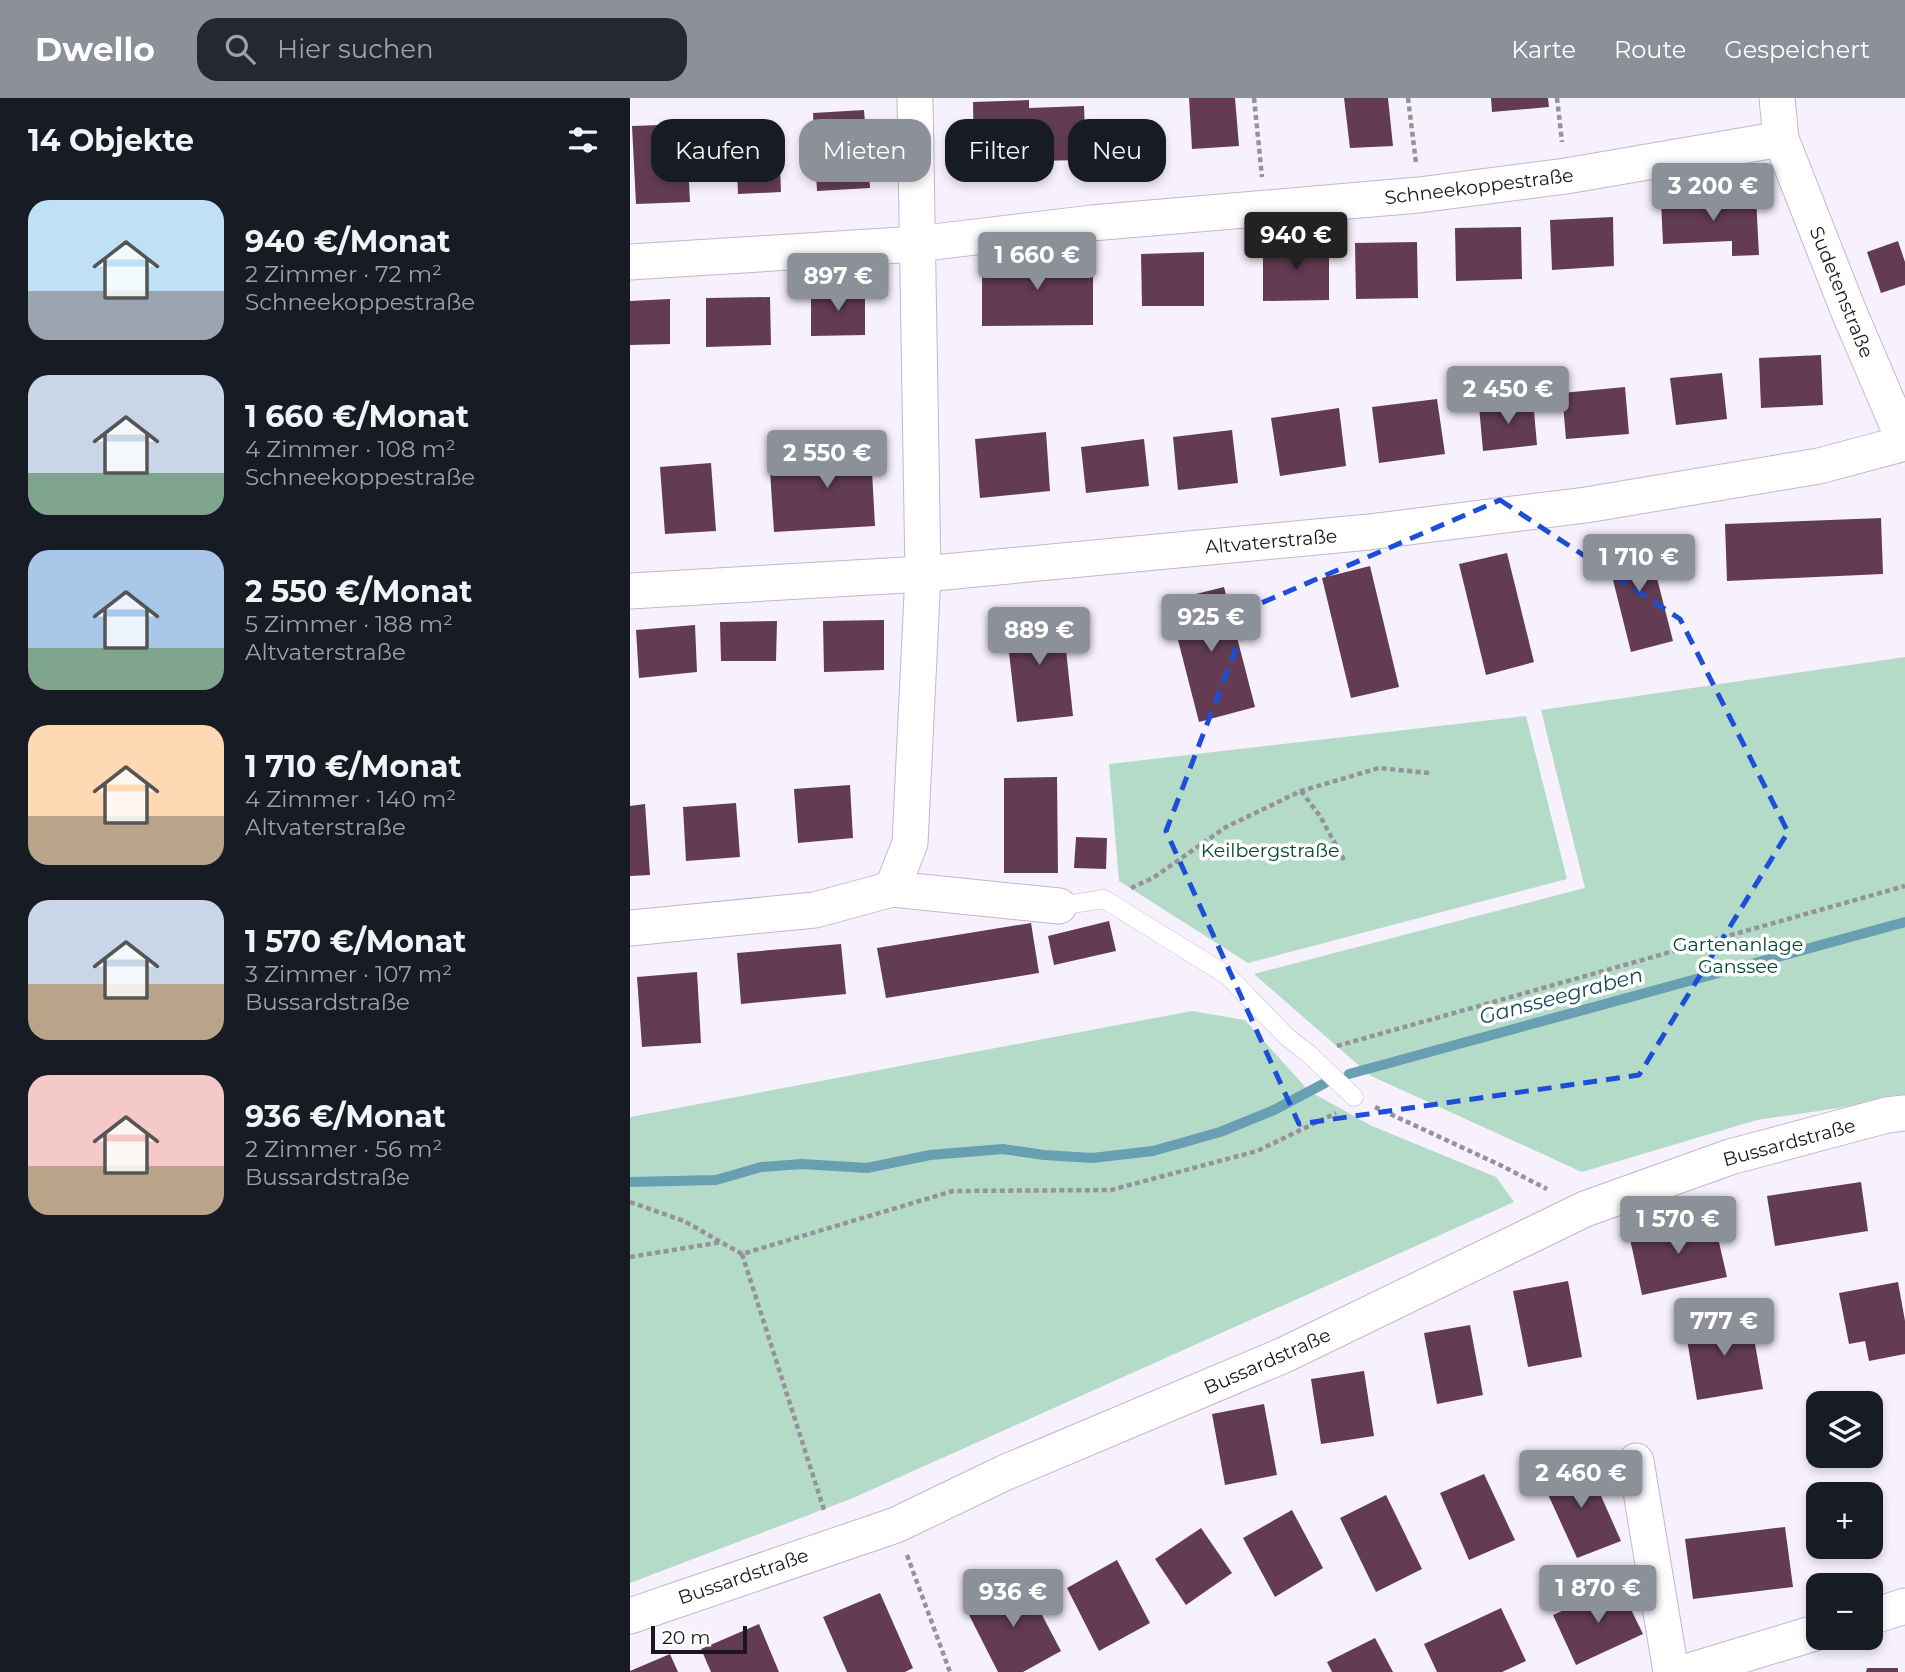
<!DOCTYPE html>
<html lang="de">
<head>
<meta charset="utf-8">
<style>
	:root { --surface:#171b24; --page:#242831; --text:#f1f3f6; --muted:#9ea1a6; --accent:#8c9099 }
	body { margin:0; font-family:Montserrat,sans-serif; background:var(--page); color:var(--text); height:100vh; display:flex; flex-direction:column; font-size:26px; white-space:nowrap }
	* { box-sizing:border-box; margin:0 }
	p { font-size:23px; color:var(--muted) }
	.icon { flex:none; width:38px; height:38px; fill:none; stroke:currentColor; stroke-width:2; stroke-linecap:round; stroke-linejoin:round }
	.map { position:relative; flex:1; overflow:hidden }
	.panel { display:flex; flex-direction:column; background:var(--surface); width:630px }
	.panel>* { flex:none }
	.banner { position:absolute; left:21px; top:21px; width:665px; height:63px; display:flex; gap:14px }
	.fabs { position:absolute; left:1176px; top:1293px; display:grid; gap:14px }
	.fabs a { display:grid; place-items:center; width:77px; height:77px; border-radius:14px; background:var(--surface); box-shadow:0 4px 10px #0003; font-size:35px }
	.scale { position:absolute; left:21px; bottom:18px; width:96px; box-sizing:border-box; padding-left:7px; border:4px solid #1b161f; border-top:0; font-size:19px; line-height:24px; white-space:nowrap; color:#1b161f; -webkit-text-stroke:5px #fff; paint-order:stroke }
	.price { position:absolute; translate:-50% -60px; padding:0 16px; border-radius:7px; background:var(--accent); color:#fff; font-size:23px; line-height:46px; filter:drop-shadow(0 2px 4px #0008) }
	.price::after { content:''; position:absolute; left:50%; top:42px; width:21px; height:16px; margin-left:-10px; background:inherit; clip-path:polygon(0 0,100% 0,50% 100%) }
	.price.on { background:#222; color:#fff }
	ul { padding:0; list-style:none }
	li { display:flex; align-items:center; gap:21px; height:175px; padding:0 28px }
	li span { display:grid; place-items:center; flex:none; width:196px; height:140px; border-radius:21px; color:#555 }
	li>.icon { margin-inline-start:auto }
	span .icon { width:84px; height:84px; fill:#fffc; stroke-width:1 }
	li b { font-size:30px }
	h2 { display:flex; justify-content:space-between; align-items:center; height:84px; padding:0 28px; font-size:30px }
	.chip { padding:0 24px; border-radius:21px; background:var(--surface); box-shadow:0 4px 10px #0003; font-size:24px; line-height:63px }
	.chip.on { background:var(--accent); color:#fff }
	header { display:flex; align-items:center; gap:42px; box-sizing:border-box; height:98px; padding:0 35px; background:var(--accent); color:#fff }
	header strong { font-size:33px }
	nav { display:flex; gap:38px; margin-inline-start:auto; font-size:24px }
	.search { width:490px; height:63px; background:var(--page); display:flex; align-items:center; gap:18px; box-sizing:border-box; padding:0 24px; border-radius:21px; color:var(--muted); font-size:26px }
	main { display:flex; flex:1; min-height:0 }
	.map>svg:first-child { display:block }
	.green { fill:#b4dbc7 }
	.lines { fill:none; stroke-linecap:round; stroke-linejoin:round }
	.stream { stroke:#689fb2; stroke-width:10 }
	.building { fill:#633c53 }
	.lane-casing { stroke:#c4b5d1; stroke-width:19 }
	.street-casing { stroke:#c4b5d1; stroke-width:37 }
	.path { stroke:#96919b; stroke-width:4.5; stroke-dasharray:5 3.5; stroke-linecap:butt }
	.lane { stroke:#fff; stroke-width:18 }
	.street { stroke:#fff; stroke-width:35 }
	.marked { fill:none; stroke:#1d4ed8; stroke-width:5; stroke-dasharray:14 9; stroke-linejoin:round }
	.labels { text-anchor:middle; stroke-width:7; stroke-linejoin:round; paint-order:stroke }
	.street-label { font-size:19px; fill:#1b161f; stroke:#fff }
	.park-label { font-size:19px; fill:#024831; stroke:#fff }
	.water-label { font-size:21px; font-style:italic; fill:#164755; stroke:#fff }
</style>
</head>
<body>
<header>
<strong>Dwello</strong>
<div class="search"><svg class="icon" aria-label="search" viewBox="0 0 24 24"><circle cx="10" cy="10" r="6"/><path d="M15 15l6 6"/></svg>Hier suchen</div>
<nav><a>Karte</a><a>Route</a><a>Gespeichert</a></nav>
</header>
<main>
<section class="panel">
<h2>14 Objekte<svg class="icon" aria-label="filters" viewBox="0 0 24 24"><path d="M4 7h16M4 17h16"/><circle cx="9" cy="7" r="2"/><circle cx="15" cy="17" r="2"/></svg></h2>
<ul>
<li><span style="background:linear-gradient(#bfe0f5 65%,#9aa5b1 0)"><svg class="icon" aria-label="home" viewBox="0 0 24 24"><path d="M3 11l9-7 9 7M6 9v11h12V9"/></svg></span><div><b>940 €/Monat</b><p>2 Zimmer · 72 m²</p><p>Schneekoppestraße</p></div></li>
<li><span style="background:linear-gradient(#c9d6e8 70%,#7fa58c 0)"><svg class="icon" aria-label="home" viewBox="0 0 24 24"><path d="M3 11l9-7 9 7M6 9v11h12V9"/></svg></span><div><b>1 660 €/Monat</b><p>4 Zimmer · 108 m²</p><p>Schneekoppestraße</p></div></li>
<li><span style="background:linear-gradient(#a9c7e8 70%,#7fa58c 0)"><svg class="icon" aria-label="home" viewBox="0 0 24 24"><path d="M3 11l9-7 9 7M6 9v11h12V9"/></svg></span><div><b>2 550 €/Monat</b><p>5 Zimmer · 188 m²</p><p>Altvaterstraße</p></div></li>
<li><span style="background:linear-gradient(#ffd9b3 65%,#b9a48a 0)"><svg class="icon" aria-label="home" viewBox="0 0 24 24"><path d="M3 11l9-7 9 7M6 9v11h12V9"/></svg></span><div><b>1 710 €/Monat</b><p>4 Zimmer · 140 m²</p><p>Altvaterstraße</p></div></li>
<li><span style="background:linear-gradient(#c9d6e8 60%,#b9a48a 0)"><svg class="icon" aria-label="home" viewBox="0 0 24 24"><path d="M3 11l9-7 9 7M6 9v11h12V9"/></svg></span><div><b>1 570 €/Monat</b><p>3 Zimmer · 107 m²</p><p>Bussardstraße</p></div></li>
<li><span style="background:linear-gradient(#f6c9c9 65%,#b9a48a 0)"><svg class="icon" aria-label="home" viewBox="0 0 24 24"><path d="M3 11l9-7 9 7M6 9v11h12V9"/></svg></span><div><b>936 €/Monat</b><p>2 Zimmer · 56 m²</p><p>Bussardstraße</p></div></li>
</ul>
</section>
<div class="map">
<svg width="1275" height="1574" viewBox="0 0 1275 1574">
	<rect width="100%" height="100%" fill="#f7f1fd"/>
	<g class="green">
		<path d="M1275,559V1000L1127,1022L952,1074L741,978L624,876L955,790L911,612Z"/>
		<path d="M896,618L937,781L618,865L489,783L479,666Z"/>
		<path d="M562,913L615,922L679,993L742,1028L866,1079L884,1104L223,1400L0,1485V1019Z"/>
	</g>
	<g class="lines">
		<g class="stream">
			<path d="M719,976L1275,824"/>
			<path d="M0,1084L86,1082L131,1069L172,1066L237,1070L300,1057L373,1051L414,1057L462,1060L523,1053L590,1034L644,1012L695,985"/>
		</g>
	</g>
	<g class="building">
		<path d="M559,0H605L609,48L562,51Z"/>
		<path d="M714,0H758L763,48L720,50Z"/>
		<path d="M861,0H918L919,9L862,14Z"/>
		<path d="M399,2V10L454,8L456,62L401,63V59L344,60L343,4Z"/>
		<path d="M234,12L240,90L187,93L183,15Z"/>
		<path d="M56,26L60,104L6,106L2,28Z"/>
		<path d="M149,44L151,94L108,96L106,46Z"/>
		<path d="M1126,99L1129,157L1102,158V143L1033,146L1031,103Z"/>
		<path d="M983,119L984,168L922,172L920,122Z"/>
		<path d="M891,129L892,181L826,183L825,130Z"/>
		<path d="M1268,143L1275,164V187L1251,195L1237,154Z"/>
		<path d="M787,144L788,200L726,201L725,145Z"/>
		<path d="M699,146V202L633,203V147Z"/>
		<path d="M574,154V208H512L511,156Z"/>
		<path d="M352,160H463V227L352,228Z"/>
		<path d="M181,193H235V237L181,238Z"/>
		<path d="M140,199L141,247L76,249V200Z"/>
		<path d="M40,201V246L0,247V203Z"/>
		<path d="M1191,257L1193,307L1131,310L1129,260Z"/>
		<path d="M1092,275L1097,321L1046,327L1040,280Z"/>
		<path d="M995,289L999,336L936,341L932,295Z"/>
		<path d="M807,301L815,356L749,365L742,309Z"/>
		<path d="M903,302L907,347L853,353L849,308Z"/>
		<path d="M709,310L716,368L650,378L641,320Z"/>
		<path d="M602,332L608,385L548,392L543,339Z"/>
		<path d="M416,334L420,393L350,400L345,341Z"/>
		<path d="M240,337L245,428L144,434L140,373L196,370L195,340Z"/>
		<path d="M514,341L519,388L456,395L451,349Z"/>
		<path d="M81,365L86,433L35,436L30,369Z"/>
		<path d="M1251,420L1253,476L1097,483L1095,426Z"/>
		<path d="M1016,437L1043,543L1001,554L975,450Z"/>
		<path d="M877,455L904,564L856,577L829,466Z"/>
		<path d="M740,468L769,589L721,600L692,480Z"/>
		<path d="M594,489L625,609L569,624L538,503Z"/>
		<path d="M432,514L443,618L387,624L375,520Z"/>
		<path d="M254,522V572L194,574L193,523Z"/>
		<path d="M147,523L146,563H91L90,524Z"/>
		<path d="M65,527L67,574L9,580L6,532Z"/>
		<path d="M427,679L428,775H374V680Z"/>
		<path d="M220,687L223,740L168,745L164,691Z"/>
		<path d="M106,705L110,759L56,763L53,709Z"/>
		<path d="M15,706L20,777L0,778V708Z"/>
		<path d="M446,739L477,740L476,771L444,770Z"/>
		<path d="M479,823L486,853L424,867L418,838Z"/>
		<path d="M401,825L409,875L256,900L247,850Z"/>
		<path d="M211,846L216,896L111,906L107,855Z"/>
		<path d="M67,874L71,945L12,949L7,879Z"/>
		<path d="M1231,1084L1238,1133L1145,1148L1137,1098Z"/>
		<path d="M1083,1118L1097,1179L1012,1197L999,1136Z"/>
		<path d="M938,1183L952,1259L898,1269L883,1193Z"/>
		<path d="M1268,1184L1275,1223V1256L1239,1263L1235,1243L1219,1246L1209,1195Z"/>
		<path d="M1120,1218L1133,1291L1067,1302L1055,1229Z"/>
		<path d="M840,1227L853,1297L807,1306L794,1235Z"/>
		<path d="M734,1273L744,1338L691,1346L681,1281Z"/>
		<path d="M634,1306L647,1377L595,1387L582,1316Z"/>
		<path d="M956,1364L991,1443L947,1460L911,1381Z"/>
		<path d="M854,1376L885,1442L839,1462L810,1395Z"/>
		<path d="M756,1397L792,1471L746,1494L710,1420Z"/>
		<path d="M662,1412L693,1470L645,1499L613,1440Z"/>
		<path d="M1155,1429L1163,1489L1063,1501L1055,1441Z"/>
		<path d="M571,1430L602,1475L556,1507L525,1461Z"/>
		<path d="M487,1462L520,1525L469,1553L437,1490Z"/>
		<path d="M393,1481L431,1553L393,1574H368L336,1511Z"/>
		<path d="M989,1487L1013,1536L946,1567L923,1517Z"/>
		<path d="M250,1495L283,1570L275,1574H217L193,1519Z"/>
		<path d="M871,1510L896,1563L872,1574H807L794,1546Z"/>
		<path d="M129,1526L149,1574H81L71,1551Z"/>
		<path d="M745,1540L763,1574H702L697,1564Z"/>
		<path d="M40,1556L48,1574H0V1573Z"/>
		<path d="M1237,1570H1268V1574H1236Z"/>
	</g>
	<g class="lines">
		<g class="lane-casing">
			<path id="lane" d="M429,808L474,801L598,878L657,939L679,956L724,999"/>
		</g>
		<g class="street-casing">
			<g id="street">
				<path d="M1147,0L1151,41L1219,214L1275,345"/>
				<path d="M0,164L287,146L462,125L789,97L936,78L1151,41"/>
				<path d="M0,493L293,476L739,434L956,407L1189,368L1275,345"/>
				<path d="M262,791L280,745L293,476L285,0"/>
				<path d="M0,830L185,812L262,791L429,808"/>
				<path d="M1006,1363L1041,1574"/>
				<path d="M0,1518L266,1427L374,1375L654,1257L955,1111L1100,1059L1257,1017L1275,1015"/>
				<path d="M1241,1519L1275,1508"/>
				<path d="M1056,1574L1188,1534"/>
			</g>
		</g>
		<g class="path">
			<path d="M624,0L632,79"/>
			<path d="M778,0L786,65"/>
			<path d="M927,0L932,44"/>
			<path d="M671,693L690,718L714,762"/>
			<path d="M501,790L523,780L596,729L671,693L749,670L799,675"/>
			<path d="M707,948L1275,788"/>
			<path d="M745,1009L870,1067L917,1091"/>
			<path d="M0,1104L54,1123L112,1156L323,1093L481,1092L627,1053L706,1015"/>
			<path d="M112,1156L195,1415"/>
			<path d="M0,1159L92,1144"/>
			<path d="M277,1457L320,1574"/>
		</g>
		<use href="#lane" class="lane"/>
		<use href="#street" class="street"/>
	</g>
	<path class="marked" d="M870,402L1050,521L1158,734L1009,977L669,1026L536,733L622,509Z"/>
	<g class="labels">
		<g class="street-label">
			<text transform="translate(849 88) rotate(-7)" y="7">Schneekoppestraße</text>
			<text transform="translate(1212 194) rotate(68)" y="7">Sudetenstraße</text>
			<text transform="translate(641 443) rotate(-5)" y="7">Altvaterstraße</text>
			<text transform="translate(1159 1044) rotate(-15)" y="7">Bussardstraße</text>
			<text transform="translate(637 1263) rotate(-24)" y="7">Bussardstraße</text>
			<text transform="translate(113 1478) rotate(-19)" y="7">Bussardstraße</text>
		</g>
		<g class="park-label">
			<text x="640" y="759">Keilbergstraße</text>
			<text x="1108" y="853">Gartenanlage<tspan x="1108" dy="22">Ganssee</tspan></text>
		</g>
		<g class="water-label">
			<text transform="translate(931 898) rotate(-15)" y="7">Gansseegraben</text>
		</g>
	</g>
</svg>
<div class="fabs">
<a><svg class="icon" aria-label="layers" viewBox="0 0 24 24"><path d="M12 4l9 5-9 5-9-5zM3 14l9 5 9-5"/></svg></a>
<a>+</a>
<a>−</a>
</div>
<div class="scale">20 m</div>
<b class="price" style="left:1083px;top:125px">3 200 €</b>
<b class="price on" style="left:666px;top:174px">940 €</b>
<b class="price" style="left:407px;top:194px">1 660 €</b>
<b class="price" style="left:208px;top:215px">897 €</b>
<b class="price" style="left:878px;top:328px">2 450 €</b>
<b class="price" style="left:197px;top:392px">2 550 €</b>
<b class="price" style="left:1009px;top:496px">1 710 €</b>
<b class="price" style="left:581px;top:556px">925 €</b>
<b class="price" style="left:409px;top:569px">889 €</b>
<b class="price" style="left:1048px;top:1158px">1 570 €</b>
<b class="price" style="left:1094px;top:1260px">777 €</b>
<b class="price" style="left:951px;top:1412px">2 460 €</b>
<b class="price" style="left:968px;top:1527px">1 870 €</b>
<b class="price" style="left:383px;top:1531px">936 €</b>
<div class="banner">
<a class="chip">Kaufen</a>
<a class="chip on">Mieten</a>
<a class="chip">Filter</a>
<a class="chip">Neu</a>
</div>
</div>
</main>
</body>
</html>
